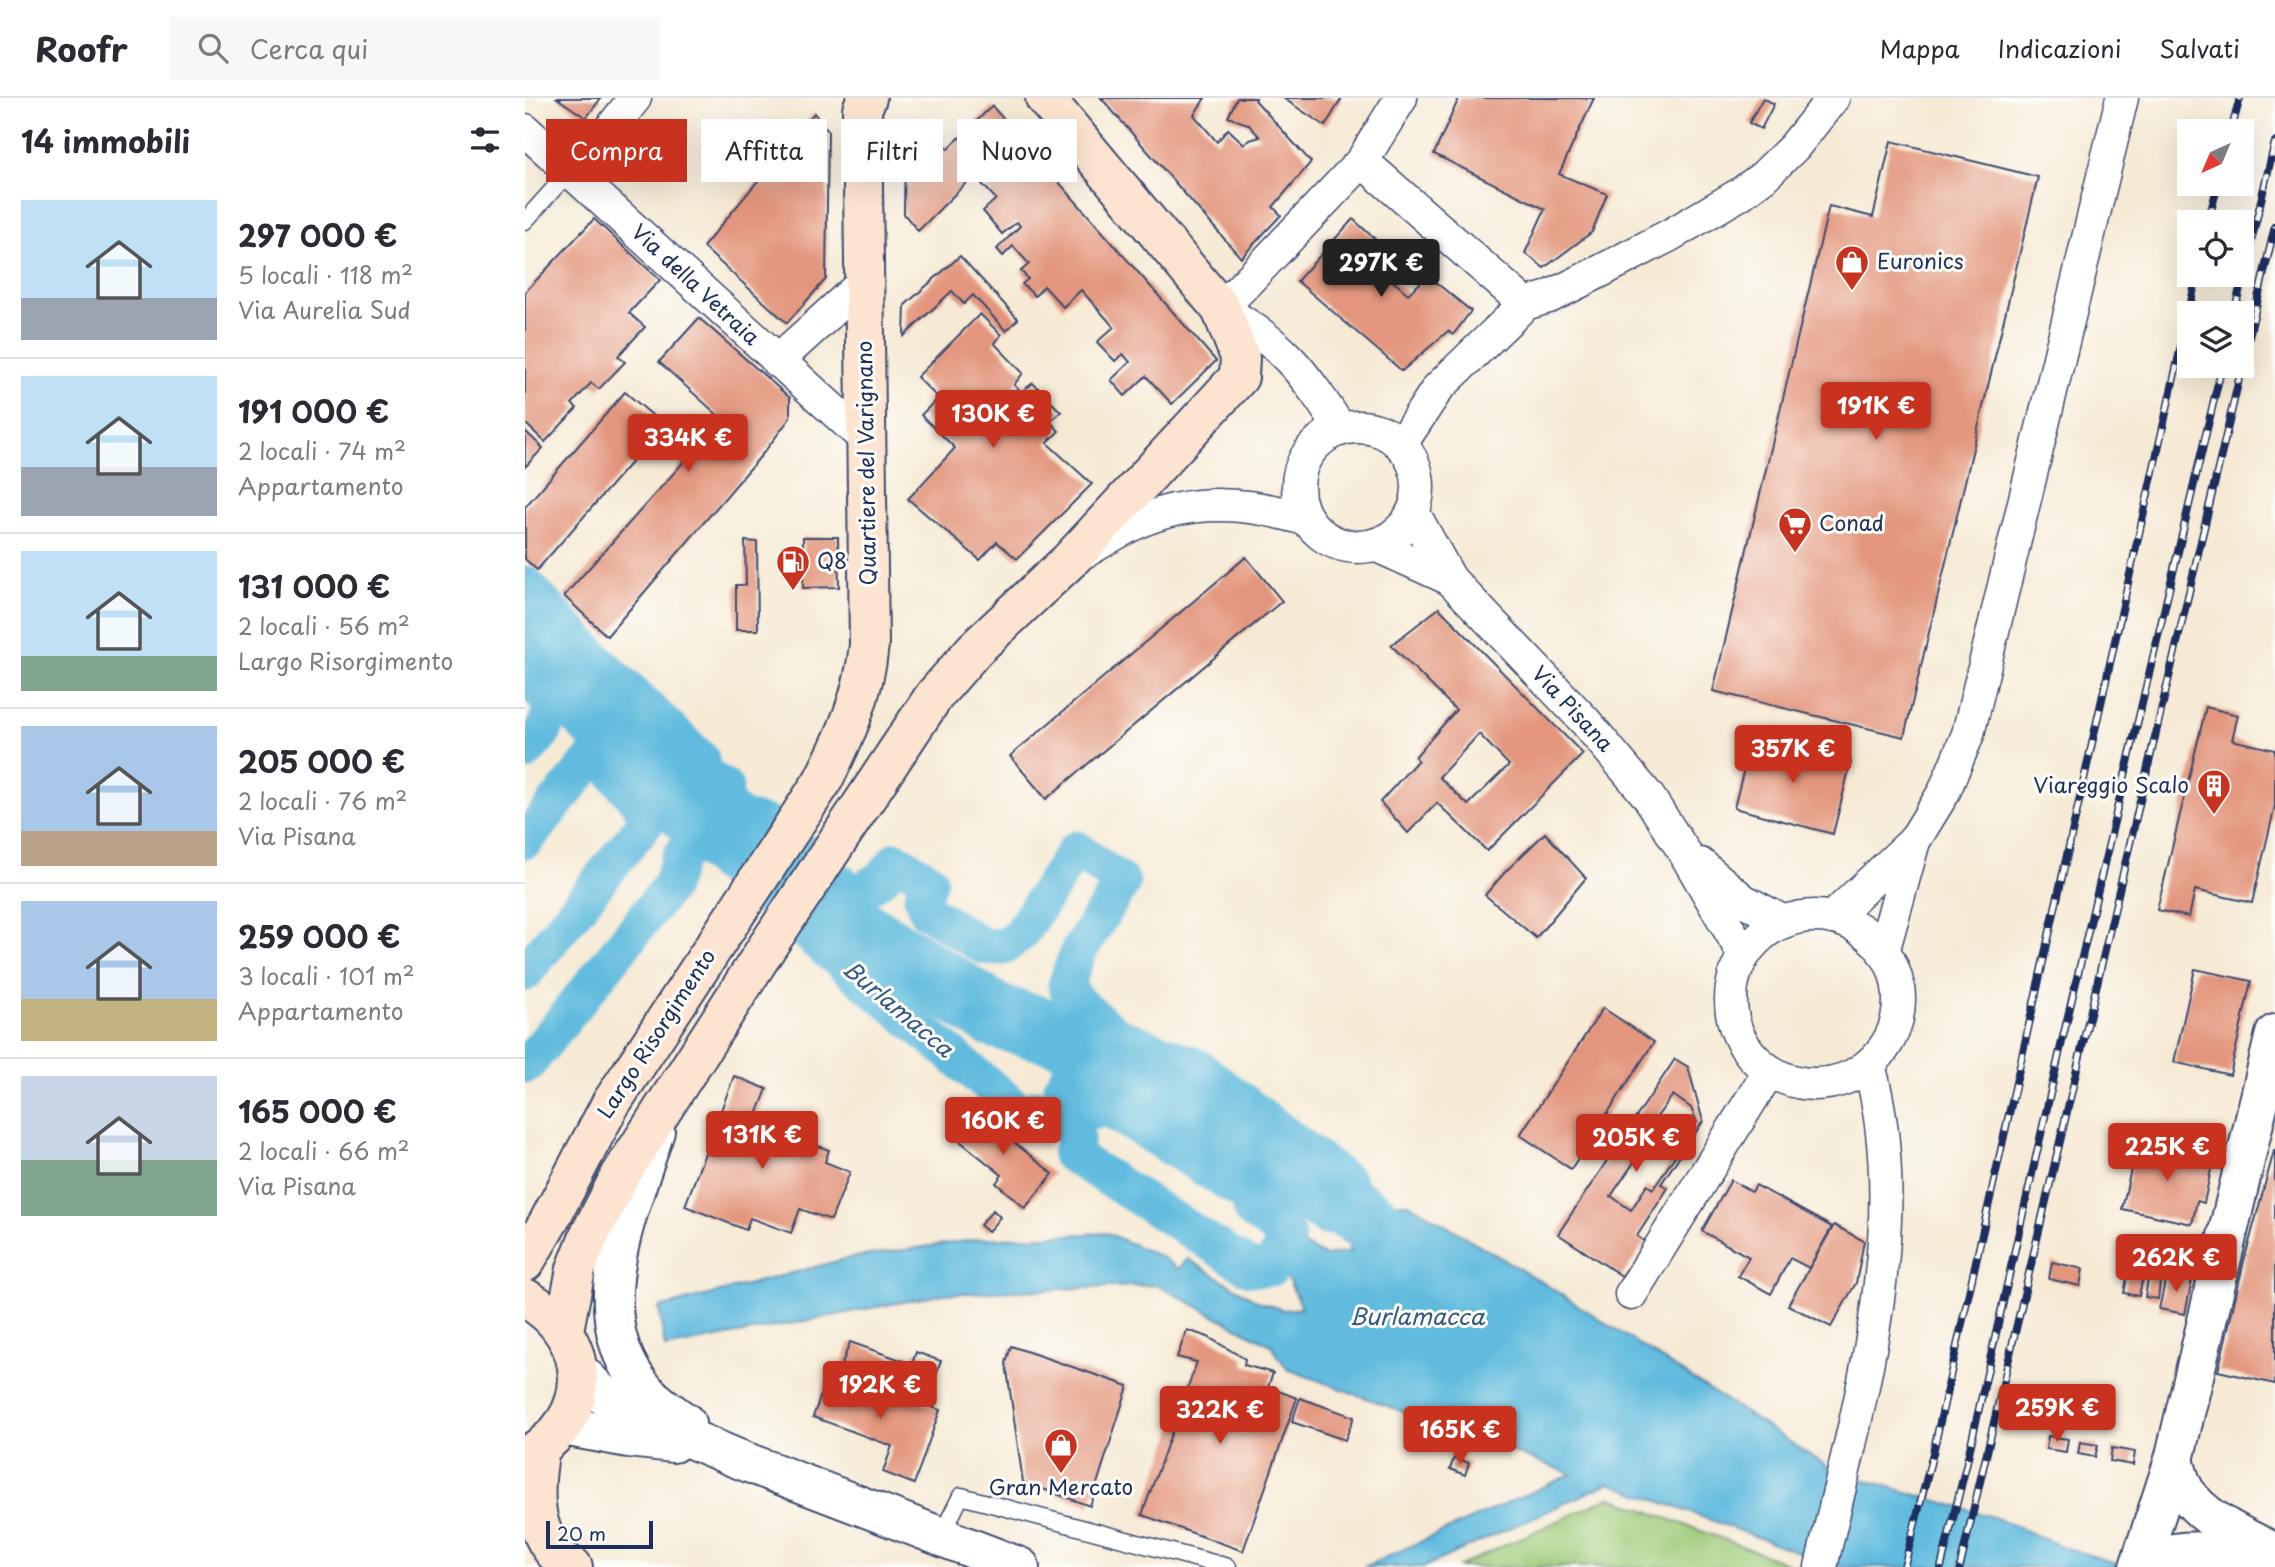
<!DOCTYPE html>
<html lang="it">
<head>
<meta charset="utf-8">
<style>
	:root { --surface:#fff; --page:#f7f7f7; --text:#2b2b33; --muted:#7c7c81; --line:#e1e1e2; --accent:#c8321e }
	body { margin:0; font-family:"Playpen Sans",sans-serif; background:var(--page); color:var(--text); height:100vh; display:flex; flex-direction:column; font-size:26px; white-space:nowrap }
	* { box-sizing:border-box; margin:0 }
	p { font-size:23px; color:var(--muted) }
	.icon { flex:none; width:38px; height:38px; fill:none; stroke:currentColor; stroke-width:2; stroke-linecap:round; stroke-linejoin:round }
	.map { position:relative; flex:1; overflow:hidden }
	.details { display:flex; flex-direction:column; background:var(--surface); width:525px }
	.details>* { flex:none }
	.guide { position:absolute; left:21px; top:21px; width:665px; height:63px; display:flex; gap:14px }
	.needle { width:46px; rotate:224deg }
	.fabs { position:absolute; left:1652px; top:21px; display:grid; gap:14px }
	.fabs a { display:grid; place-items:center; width:77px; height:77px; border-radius:0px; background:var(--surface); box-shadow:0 7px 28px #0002; font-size:35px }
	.scale { position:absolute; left:21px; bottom:18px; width:107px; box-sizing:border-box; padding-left:7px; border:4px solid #1b2f5e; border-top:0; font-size:19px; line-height:24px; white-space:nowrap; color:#1b2f5e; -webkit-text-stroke:5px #fdfcf7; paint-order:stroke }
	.price { position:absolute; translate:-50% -60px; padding:0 16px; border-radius:7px; background:var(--accent); color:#fff; font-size:23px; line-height:46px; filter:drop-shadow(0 2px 4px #0008) }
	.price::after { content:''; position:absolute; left:50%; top:42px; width:21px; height:16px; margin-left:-10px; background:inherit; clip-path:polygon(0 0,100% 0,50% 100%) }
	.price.current { background:#222; color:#fff }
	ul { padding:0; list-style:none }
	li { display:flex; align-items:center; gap:21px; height:175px; padding:0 21px }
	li+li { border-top:2px solid var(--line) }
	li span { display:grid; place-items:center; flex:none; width:196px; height:140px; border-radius:0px; color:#555 }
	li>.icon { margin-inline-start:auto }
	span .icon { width:84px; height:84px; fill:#fffc; stroke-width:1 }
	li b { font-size:30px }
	h2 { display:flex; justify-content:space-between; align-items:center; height:84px; padding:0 21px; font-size:30px }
	.tag { padding:0 24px; border-radius:0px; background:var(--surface); box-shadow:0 7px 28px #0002; font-size:24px; line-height:63px }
	.tag.current { background:var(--accent); color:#fff }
	header { display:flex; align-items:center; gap:42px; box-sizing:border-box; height:98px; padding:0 35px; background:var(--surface); border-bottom:2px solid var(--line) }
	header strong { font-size:33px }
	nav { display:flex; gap:38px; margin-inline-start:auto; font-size:24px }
	.search { width:490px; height:63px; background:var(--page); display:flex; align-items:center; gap:18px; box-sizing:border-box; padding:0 24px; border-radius:0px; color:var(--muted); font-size:26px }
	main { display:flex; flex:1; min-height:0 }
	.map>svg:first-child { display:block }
	.green { fill:#9ecb79; stroke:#5c7d6c; stroke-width:2 }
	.water { fill:#60bbde; stroke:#3e759e; stroke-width:2 }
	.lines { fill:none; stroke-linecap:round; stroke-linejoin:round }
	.canal { stroke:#60bbde; stroke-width:37 }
	.river { stroke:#60bbde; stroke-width:65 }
	.building { fill:#e3967d; fill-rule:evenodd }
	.service-casing { stroke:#3c4b70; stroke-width:19 }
	.minor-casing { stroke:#3c4b70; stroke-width:35 }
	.tertiary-casing { stroke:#3c4b70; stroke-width:42 }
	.secondary-casing { stroke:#3c4b70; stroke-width:42 }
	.service { stroke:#fff; stroke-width:16 }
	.minor { stroke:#fff; stroke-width:32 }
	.tertiary { stroke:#fff; stroke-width:38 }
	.secondary { stroke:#fde4d0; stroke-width:38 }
	.rail-casing { stroke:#1b2f5e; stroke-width:8 }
	.rail { stroke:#fdfcf7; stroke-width:5; stroke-dasharray:16; stroke-linecap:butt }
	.labels { text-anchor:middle; stroke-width:6; stroke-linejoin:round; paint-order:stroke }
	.poi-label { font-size:21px; fill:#1b2f5e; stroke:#fdfcf7; text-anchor:start }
	.street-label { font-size:21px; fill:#1b2f5e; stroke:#fdfcf7 }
	.water-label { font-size:23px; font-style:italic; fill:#305984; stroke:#fdfcf7 }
</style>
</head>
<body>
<header>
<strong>Roofr</strong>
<div class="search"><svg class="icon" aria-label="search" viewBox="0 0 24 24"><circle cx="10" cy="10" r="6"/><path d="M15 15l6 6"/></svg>Cerca qui</div>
<nav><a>Mappa</a><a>Indicazioni</a><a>Salvati</a></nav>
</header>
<main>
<section class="details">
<h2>14 immobili<svg class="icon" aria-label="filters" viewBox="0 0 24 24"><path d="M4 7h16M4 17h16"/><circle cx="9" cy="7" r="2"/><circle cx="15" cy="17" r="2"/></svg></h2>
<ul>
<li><span style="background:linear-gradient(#bfe0f5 70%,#9aa5b1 0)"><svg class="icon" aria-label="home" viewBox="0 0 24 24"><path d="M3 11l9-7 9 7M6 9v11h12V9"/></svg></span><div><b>297 000 €</b><p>5 locali · 118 m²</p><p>Via Aurelia Sud</p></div></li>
<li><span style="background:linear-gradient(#bfe0f5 65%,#9aa5b1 0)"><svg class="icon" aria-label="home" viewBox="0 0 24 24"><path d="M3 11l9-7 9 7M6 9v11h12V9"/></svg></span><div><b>191 000 €</b><p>2 locali · 74 m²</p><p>Appartamento</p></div></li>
<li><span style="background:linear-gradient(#bfe0f5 75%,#7fa58c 0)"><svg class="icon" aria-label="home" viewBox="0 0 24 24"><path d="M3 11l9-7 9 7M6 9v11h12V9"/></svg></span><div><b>131 000 €</b><p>2 locali · 56 m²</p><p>Largo Risorgimento</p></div></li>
<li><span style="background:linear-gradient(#a9c7e8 75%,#b9a48a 0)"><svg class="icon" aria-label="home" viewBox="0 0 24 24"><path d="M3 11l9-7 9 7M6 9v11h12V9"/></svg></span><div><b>205 000 €</b><p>2 locali · 76 m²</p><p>Via Pisana</p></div></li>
<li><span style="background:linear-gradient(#a9c7e8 70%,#c2b280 0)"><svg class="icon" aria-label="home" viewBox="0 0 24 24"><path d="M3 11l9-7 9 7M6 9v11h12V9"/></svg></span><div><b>259 000 €</b><p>3 locali · 101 m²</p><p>Appartamento</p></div></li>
<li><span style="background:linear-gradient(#c9d6e8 60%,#7fa58c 0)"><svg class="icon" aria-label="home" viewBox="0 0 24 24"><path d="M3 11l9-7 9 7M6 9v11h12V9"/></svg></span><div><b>165 000 €</b><p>2 locali · 66 m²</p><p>Via Pisana</p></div></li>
</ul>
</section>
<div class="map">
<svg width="1750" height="1469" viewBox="0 0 1750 1469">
	<rect width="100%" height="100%" fill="#fdfcf7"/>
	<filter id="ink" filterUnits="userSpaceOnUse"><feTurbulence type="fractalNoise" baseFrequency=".0143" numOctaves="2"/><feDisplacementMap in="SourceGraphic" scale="14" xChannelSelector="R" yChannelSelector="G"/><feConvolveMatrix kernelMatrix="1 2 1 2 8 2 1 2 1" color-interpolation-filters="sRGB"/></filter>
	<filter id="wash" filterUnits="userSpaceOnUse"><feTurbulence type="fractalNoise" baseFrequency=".00686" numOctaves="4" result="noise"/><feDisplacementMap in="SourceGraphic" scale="28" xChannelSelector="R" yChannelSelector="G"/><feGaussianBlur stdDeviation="1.57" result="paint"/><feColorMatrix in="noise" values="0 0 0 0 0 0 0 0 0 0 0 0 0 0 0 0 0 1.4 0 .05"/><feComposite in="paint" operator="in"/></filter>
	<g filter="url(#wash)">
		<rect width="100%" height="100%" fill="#f6ead5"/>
		<path class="green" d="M1085,1399L1273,1469H932Z"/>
		<path class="water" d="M823,1085L860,1106L883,1105L1020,1186L1310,1373L1471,1420L1536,1448L1602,1469H1314L1084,1385L899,1469H839L1047,1376L762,1271L746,1247L632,1187L419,1196L140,1250L134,1210L324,1160L454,1141L582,1135L637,1159L653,1171L663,1161L734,1204L759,1212L777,1210L763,1181L746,1170L762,1138L799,1158L825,1154L819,1133L800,1119Z"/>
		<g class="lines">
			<g class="canal">
				<path d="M0,486L76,566L176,661L178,675L200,690L195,700L215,720L244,727L329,795C347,788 362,779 371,762L404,782L397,800L402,813L458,848L478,849L495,836L551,751L597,785L554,852L541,887L553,905L590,936L673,969L823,1085L800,1119L592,982L571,972L555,970L543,978L537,989L568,1014L576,1006L731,1102L726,1112L762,1138L746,1170H725L545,1056L551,1040L536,1024L512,1010L499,1017L168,740L154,761L144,789L2,967L0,965"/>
				<path d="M0,574L27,607L19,633L0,655"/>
				<path d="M0,743L67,661L83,668L125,719L0,875"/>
			</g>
			<path class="river" d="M0,548L198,746L470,918L565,944L845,1124L875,1161"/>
		</g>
		<g id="blocks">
			<g class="building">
				<path d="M32,0H76L61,20Z"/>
				<path d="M576,0H680L669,17L692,44L703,31L719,46L725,42L735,39L723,26L703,19L712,0H731L730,2L786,64L748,109L756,117L716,160Z"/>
				<path d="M758,0H817L800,28Z"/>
				<path d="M934,0H1069L1034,76L1082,96L1067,134L1019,170L1000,155L1020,111L909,56Z"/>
				<path d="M1238,0L1249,6L1236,31L1224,25Z"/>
				<path d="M467,8L691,263L647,306L621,278L600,298L586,282L605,264L598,256L590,263L572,244L589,229L556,192L538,209L519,188L510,198L497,186L503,181L496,173L504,166L488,148L478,158L472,151L495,128L492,124L477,136L458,113L471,101L449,77L393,133L379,116L380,48L388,65L412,41L423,51Z"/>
				<path d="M289,15L303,33L301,181L262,225L178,149Z"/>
				<path d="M1366,43L1513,79L1379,639L1188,593L1304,108L1348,119Z"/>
				<path d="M69,121L135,182L104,215L120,229L93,258L100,264L74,291L66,285L47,306L52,310L20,344L0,325V194Z"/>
				<path d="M828,121L862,152L848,166L883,196L903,178L946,213L928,237L923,233L877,273L772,183Z"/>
				<path d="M435,158L493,221L481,233L448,197L439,206L427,193L379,238L380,207Z"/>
				<path d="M455,216L476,237L469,245L498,275L489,287L496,294L508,285L536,314L525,323L534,333L522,345L567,386L492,461L472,444L455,462L383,401L430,350L396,317L413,300L392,279Z"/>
				<path d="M174,220L265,300V320L240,353L82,538L39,498L197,321L134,264Z"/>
				<path d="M100,294L139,327L12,472L0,461V409Z"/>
				<path d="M0,333L18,350L0,369Z"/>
				<path d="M154,336L161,342L150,354L143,348Z"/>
				<path d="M278,439H313L314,489L278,490Z"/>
				<path d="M220,443L232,444L233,532H211V487H221Z"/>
				<path d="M721,459L757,503L521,701L485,658Z"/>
				<path d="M914,510L1058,656L962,753L912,705L883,735L855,704L893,662L890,659L931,612L866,547ZM954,636L984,667L943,707L914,679Z"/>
				<path d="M1681,609L1713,617L1707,642L1750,652V708L1727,805L1670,792L1664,819L1632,812Z"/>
				<path d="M1227,639L1326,664L1308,736L1209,710Z"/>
				<path d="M1020,735L1061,780L1011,840L960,797L981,773Z"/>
				<path d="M1670,871L1726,883L1705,977L1649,964Z"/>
				<path d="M1078,910L1129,944L1046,1071L995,1037Z"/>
				<path d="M1150,961L1163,969L1178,1023L1136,1086L1143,1090L1112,1138L1120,1144L1097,1178L1033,1136ZM1148,997L1166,1010L1172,1024L1154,1049L1132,1033L1138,1025L1131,1020ZM1125,1041L1150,1058L1128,1091L1122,1087L1106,1112L1086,1098Z"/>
				<path d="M209,978L242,991L221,1045L249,1055L257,1034L304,1052L300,1064L325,1074L306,1122L275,1111L266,1135L225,1120L221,1132L160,1108Z"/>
				<path d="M446,1009L528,1076L500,1110L471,1085L477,1077L425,1035Z"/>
				<path d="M1612,1045L1688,1062L1679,1105L1672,1103L1667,1126L1597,1111Z"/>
				<path d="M1749,1053H1750V1286L1693,1273L1719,1163Z"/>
				<path d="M1206,1082L1227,1094L1231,1087L1307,1129L1284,1170L1265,1160L1246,1196L1213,1178L1224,1159L1177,1133Z"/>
				<path d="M468,1112L475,1119L463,1134L455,1127Z"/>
				<path d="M1309,1127L1339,1143L1331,1185L1306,1229L1263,1207Z"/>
				<path d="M1527,1164L1558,1171L1555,1188L1524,1181Z"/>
				<path d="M1604,1170L1619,1173L1614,1198L1599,1195Z"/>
				<path d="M1624,1175L1636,1177L1633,1201L1620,1199Z"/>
				<path d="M1642,1176L1667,1182L1660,1216L1634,1211Z"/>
				<path d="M662,1232L683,1239L720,1261L719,1267L748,1275L743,1289L772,1300L718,1453L617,1417L672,1264L652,1259Z"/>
				<path d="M325,1244L387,1266L391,1254L416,1263L401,1305L314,1274Z"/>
				<path d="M486,1248L603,1288L565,1408L498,1384L481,1265Z"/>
				<path d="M305,1272L415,1312L389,1386L358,1374L367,1348L288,1319Z"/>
				<path d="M775,1300L829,1319L820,1342L767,1324Z"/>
				<path d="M1523,1338L1543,1341L1541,1354L1521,1351Z"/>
				<path d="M1555,1344L1573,1347L1570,1359L1553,1356Z"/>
				<path d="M1587,1350L1610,1354L1608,1367L1585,1363Z"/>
				<path d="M929,1360L944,1365L940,1377L925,1371Z"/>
			</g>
		</g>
	</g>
	<g filter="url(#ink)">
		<use href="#blocks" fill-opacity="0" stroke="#3c4b70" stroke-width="2"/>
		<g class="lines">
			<g class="service-casing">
				<g id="service">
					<path d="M0,123L33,86L50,76"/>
					<path d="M416,1438L436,1398L703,1469"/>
				</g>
			</g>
			<g class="minor-casing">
				<g id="minor">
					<path d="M0,32L340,341"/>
					<path d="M837,63L1000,206"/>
					<path d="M50,76L110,0"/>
					<path d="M252,263L339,184"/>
					<circle cx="833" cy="389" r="60"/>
					<path d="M815,330C777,272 759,246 696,211L837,63L876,0"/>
					<path d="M876,346L913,290L1000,206L1024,199L1074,174L1147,136L1215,96L1238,79L1269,49L1308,0"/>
					<path d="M888,414L925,481L1060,623L1123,698L1158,752L1219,857"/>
					<path d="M850,447L925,481"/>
					<path d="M561,453C577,444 592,434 609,426C666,399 724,404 783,422"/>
					<path d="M1175,766L1218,802L1259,824"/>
					<circle cx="1290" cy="902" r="84"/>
					<path d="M1307,820L1389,743"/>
					<path d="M1358,854L1389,743L1419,694L1443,636L1597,0"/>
					<path d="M1106,1196L1244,973"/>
					<path d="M1296,1469C1332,1312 1389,1127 1344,967"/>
				</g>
			</g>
			<g class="tertiary-casing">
				<g id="tertiary">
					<path d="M130,1033C106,1109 59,1208 112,1282C124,1300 144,1313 161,1325"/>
					<path d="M53,1272L78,1297L121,1322L211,1360L495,1469"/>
					<path d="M38,1328L104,1340L148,1345"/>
					<path d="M1649,1362C1652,1373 1655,1384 1660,1393C1679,1423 1720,1439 1750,1455"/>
					<path d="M1617,1462C1659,1448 1703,1453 1746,1461"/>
					<path d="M1614,1469L1649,1362L1750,936"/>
				</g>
			</g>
			<g class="secondary-casing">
				<g id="secondary">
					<path d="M0,1164L24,1123L85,1007L297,684C320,640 339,597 344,547L337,11L342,0"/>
					<path d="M0,1200C69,1237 72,1323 0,1358"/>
					<path d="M39,1232L51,1171L64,1138L95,1078L244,846L409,598L450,551L545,462L714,279L715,259L696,211L520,0"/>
					<path d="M15,1351C7,1394 5,1444 48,1469"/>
				</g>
			</g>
			<use href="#service" class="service"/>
			<use href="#minor" class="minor"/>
			<use href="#tertiary" class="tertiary"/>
			<use href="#secondary" class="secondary"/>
			<g class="rail-casing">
				<g id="rail">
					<path d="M1706,33L1715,0"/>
					<path d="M1683,124L1693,86"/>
					<path d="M1709,215L1750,44"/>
					<path d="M1379,1469L1408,1355L1672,177"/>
					<path d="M1416,1469L1441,1368L1538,939L1697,268"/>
					<path d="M1435,1469L1750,128"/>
				</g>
			</g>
			<use href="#rail" class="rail"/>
		</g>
	</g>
	<defs>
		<g id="shop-pin" transform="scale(1.75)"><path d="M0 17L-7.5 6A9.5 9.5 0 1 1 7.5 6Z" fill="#c8321e" stroke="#fdfcf7"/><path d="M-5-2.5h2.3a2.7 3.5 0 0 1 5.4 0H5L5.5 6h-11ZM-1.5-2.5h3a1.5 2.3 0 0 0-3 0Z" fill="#fff"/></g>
		<g id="supermarket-pin" transform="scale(1.75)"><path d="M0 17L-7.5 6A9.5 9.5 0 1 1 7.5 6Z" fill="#c8321e" stroke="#fdfcf7"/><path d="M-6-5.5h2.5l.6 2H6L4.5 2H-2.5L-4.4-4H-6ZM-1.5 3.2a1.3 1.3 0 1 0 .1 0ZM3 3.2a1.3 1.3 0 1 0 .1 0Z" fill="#fff"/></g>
		<g id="fuel-pin" transform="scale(1.75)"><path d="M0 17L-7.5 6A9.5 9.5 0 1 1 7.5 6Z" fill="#c8321e" stroke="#fdfcf7"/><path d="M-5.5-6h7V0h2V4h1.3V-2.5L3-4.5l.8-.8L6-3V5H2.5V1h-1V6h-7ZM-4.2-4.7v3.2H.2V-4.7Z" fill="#fff"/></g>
		<g id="building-pin" transform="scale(1.75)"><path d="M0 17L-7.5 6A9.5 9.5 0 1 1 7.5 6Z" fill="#c8321e" stroke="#fdfcf7"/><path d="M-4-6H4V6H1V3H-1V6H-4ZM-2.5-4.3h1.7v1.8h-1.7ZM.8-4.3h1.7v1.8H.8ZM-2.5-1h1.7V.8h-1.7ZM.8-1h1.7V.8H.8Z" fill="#fff"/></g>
	</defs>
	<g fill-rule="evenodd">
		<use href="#shop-pin" x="1327" y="164"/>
		<use href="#supermarket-pin" x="1270" y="426"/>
		<use href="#fuel-pin" x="268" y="464"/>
		<use href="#building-pin" x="1689" y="688"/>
		<use href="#shop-pin" x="536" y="1347"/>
	</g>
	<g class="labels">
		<g class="poi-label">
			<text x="1352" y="171">Euronics</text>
			<text x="1294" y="433">Conad</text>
			<text x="292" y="471">Q8</text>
			<text x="1664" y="695" text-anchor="end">Viareggio Scalo</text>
			<text x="536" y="1397" text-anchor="middle">Gran Mercato</text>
		</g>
		<g class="street-label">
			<text transform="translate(170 187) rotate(43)" y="7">Via della Vetraia</text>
			<text transform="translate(342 365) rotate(-91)" y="7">Quartiere del Varignano</text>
			<text transform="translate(1047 611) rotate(47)" y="7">Via Pisana</text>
			<text transform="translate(132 936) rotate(-57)" y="7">Largo Risorgimento</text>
		</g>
		<g class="water-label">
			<text transform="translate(373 911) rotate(40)" y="8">Burlamacca</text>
			<text x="892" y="1227">Burlamacca</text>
		</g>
	</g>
</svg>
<div class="fabs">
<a><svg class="needle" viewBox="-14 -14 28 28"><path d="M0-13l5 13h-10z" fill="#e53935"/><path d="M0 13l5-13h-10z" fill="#7c7c81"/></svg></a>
<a><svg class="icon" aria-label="locate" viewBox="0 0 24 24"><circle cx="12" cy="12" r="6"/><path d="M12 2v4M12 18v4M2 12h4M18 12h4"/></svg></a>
<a><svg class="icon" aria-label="layers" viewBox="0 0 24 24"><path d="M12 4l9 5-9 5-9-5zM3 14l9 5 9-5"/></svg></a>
</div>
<div class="scale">20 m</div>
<b class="price current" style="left:856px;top:201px">297K €</b>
<b class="price" style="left:1351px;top:344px">191K €</b>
<b class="price" style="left:468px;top:352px">130K €</b>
<b class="price" style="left:163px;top:376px">334K €</b>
<b class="price" style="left:1268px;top:687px">357K €</b>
<b class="price" style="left:478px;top:1059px">160K €</b>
<b class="price" style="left:237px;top:1073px">131K €</b>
<b class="price" style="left:1111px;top:1076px">205K €</b>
<b class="price" style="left:1642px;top:1085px">225K €</b>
<b class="price" style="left:1651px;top:1196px">262K €</b>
<b class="price" style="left:355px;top:1323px">192K €</b>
<b class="price" style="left:1532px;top:1346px">259K €</b>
<b class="price" style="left:695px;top:1348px">322K €</b>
<b class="price" style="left:935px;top:1368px">165K €</b>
<div class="guide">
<a class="tag current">Compra</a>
<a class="tag">Affitta</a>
<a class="tag">Filtri</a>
<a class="tag">Nuovo</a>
</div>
</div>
</main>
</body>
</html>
